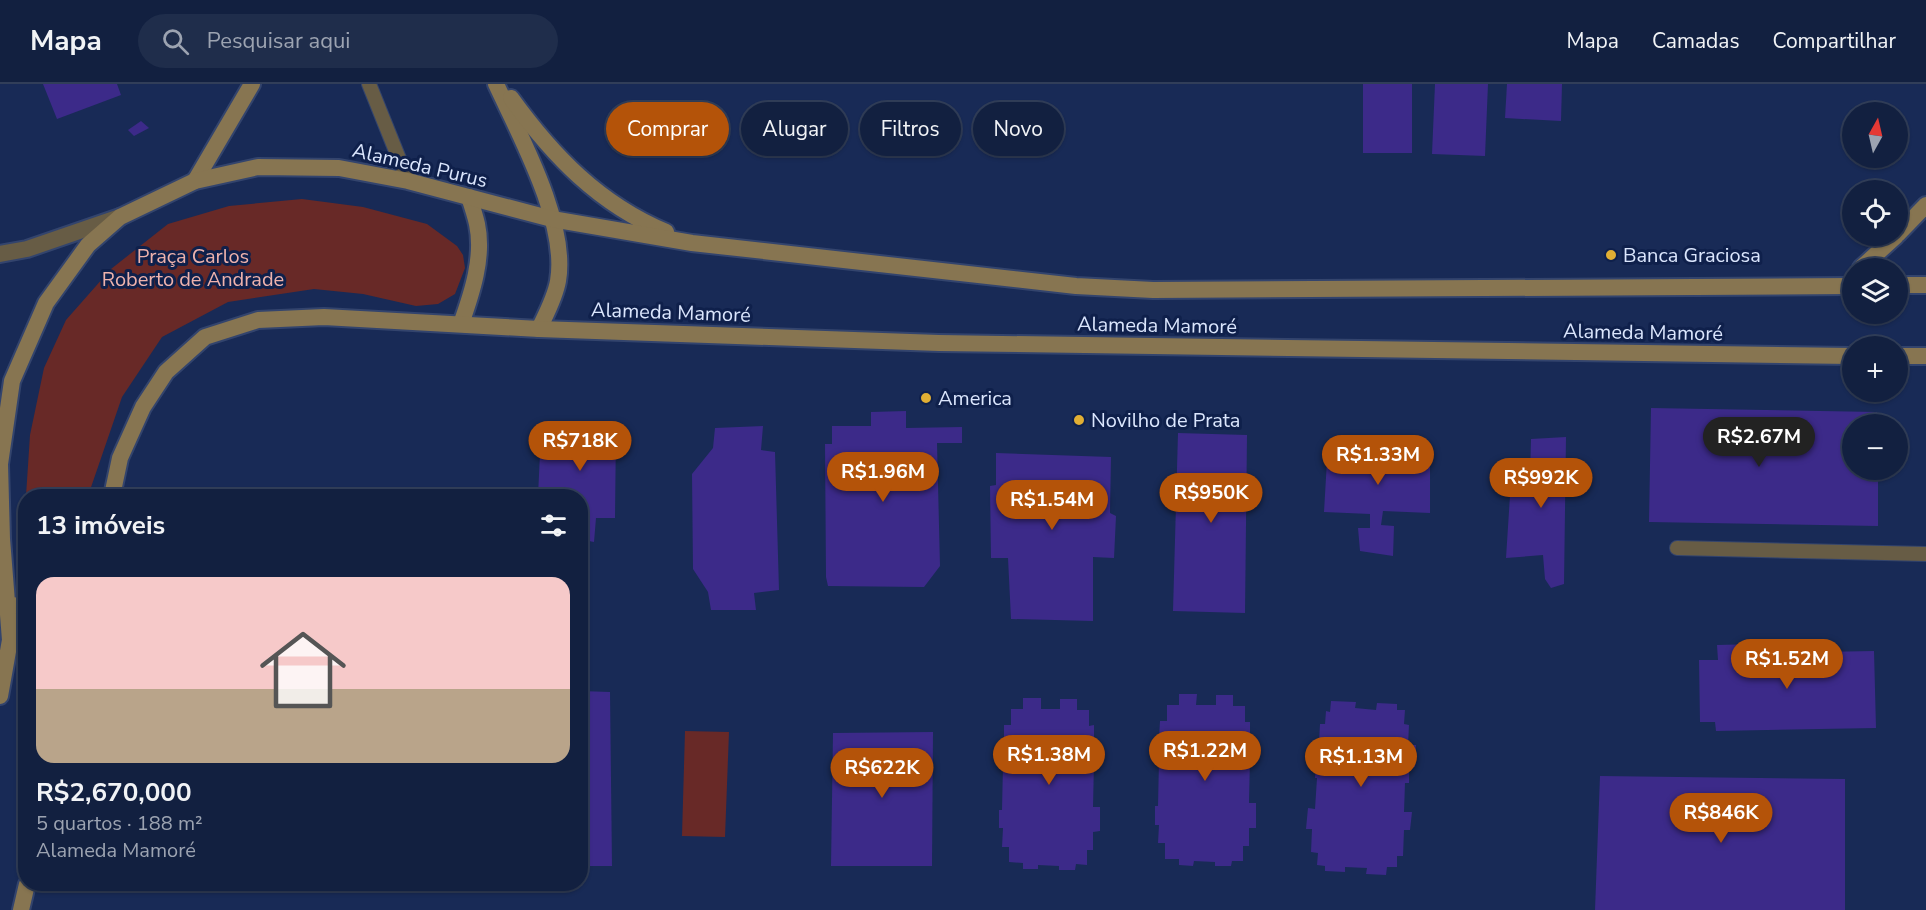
<!DOCTYPE html>
<html lang="pt">
<head>
<meta charset="utf-8">
<style>
	:root { --surface:#122040; --page:#1f2d4b; --text:#f1f3f6; --muted:#9ca3b1; --line:#313e59; --accent:#b45309 }
	body { margin:0; font-family:"Nunito Sans",sans-serif; background:var(--page); color:var(--text); height:100vh; display:flex; flex-direction:column; font-size:22px; white-space:nowrap }
	* { box-sizing:border-box; margin:0 }
	p { font-size:20px; color:var(--muted) }
	.icon { flex:none; width:33px; height:33px; fill:none; stroke:currentColor; stroke-width:2; stroke-linecap:round; stroke-linejoin:round }
	.map { position:relative; flex:1; overflow:hidden }
	.side { position:absolute; left:18px; top:405px; width:570px; height:402px; display:flex; flex-direction:column; background:var(--surface); border-radius:24px; box-shadow:0 2px 4px #0004,0 0 0 2px var(--line) }
	.side>* { flex:none }
	.top-card { position:absolute; left:606px; top:18px; width:570px; height:54px; display:flex; gap:12px }
	.needle { width:39px; rotate:8deg }
	.tools { position:absolute; left:1842px; top:18px; display:grid; gap:12px }
	.tools a { display:grid; place-items:center; width:66px; height:66px; border-radius:50%; background:var(--surface); box-shadow:0 2px 4px #0004,0 0 0 2px var(--line); font-size:30px }
	.price { position:absolute; translate:-50% -51px; padding:0 14px; border-radius:21px; background:var(--accent); color:#fff; font-size:20px; line-height:39px; filter:drop-shadow(0 2px 3px #0008) }
	.price::after { content:''; position:absolute; left:50%; top:36px; width:18px; height:14px; margin-left:-9px; background:inherit; clip-path:polygon(0 0,100% 0,50% 100%) }
	.price.active { background:#222; color:#fff }
	ul { padding:0; list-style:none }
	li { display:grid; align-content:center; gap:12px; height:318px; padding:0 18px }
	li+li { border-top:2px solid var(--line) }
	li span { display:grid; place-items:center; height:186px; border-radius:18px; color:#555 }
	li>.icon { margin-inline-start:auto }
	span .icon { width:108px; height:108px; fill:#fffc; stroke-width:1 }
	li b { font-size:26px }
	h2 { display:flex; justify-content:space-between; align-items:center; height:72px; padding:0 18px; font-size:26px }
	.chip { padding:0 21px; border-radius:27px; background:var(--surface); box-shadow:0 2px 4px #0004,0 0 0 2px var(--line); font-size:21px; line-height:54px }
	.chip.active { background:var(--accent); color:#fff }
	header { display:flex; align-items:center; gap:36px; box-sizing:border-box; height:84px; padding:0 30px; background:var(--surface); border-bottom:2px solid var(--line) }
	header strong { font-size:28px }
	nav { display:flex; gap:33px; margin-inline-start:auto; font-size:21px }
	.search { width:420px; height:54px; background:var(--page); display:flex; align-items:center; gap:15px; box-sizing:border-box; padding:0 21px; border-radius:33px; color:var(--muted); font-size:22px }
	.map>svg:first-child { display:block }
	.green { fill:#682927 }
	.building { fill:#3c2a89 }
	.lines { fill:none; stroke-linecap:round; stroke-linejoin:round }
	.service-casing { stroke:#33446d; stroke-width:16 }
	.minor-casing { stroke:#33446d; stroke-width:20 }
	.secondary-casing { stroke:#33446d; stroke-width:20 }
	.service { stroke:#675c45; stroke-width:14 }
	.minor { stroke:#675c45; stroke-width:16 }
	.secondary { stroke:#877551; stroke-width:16 }
	.poi-dot { fill:#e1af34; stroke:#0f204b; stroke-width:2 }
	.labels { text-anchor:middle; stroke-width:6; stroke-linejoin:round; paint-order:stroke }
	.street-label { font-size:20px; fill:#dbe6fd; stroke:#0f204b }
	.poi-label { font-size:20px; fill:#dbe6fd; stroke:#0f204b; text-anchor:start }
	.park-label { font-size:20px; fill:#eeb2ac; stroke:#0f204b }
</style>
</head>
<body>
<header>
<strong>Mapa</strong>
<div class="search"><svg class="icon" aria-label="search" viewBox="0 0 24 24"><circle cx="10" cy="10" r="6"/><path d="M15 15l6 6"/></svg>Pesquisar aqui</div>
<nav><a>Mapa</a><a>Camadas</a><a>Compartilhar</a></nav>
</header>
<div class="map">
<svg width="1926" height="826" viewBox="0 0 1926 826">
	<rect width="100%" height="100%" fill="#182a56"/>
	<g class="green">
		<path d="M302,115L363,123L427,140L457,162L463,171L465,184L455,210L438,220L416,222L363,210L314,205L228,218L162,253L122,313L88,412H26L30,351L44,284L66,236L111,185L168,140L229,122Z"/>
		<path d="M685,647L729,648L725,753L682,752Z"/>
	</g>
	<g class="building">
		<path d="M43,0H117L121,11L57,35Z"/>
		<rect x="1363" y="0" width="49" height="69"/>
		<path d="M1435,0H1488L1485,72L1432,70Z"/>
		<path d="M1507,0H1562L1561,37L1505,34Z"/>
		<path d="M141,37L149,44L134,52L128,46Z"/>
		<path d="M1651,324L1877,328V340H1852V386H1878V442L1649,438Z"/>
		<path d="M906,327V344L962,343V359H937L940,482L924,503L828,502L826,493L825,360H832V342H871V328Z"/>
		<path d="M561,340L594,341L599,347H616L615,434H596L594,458L584,456L583,474H580V412H538L541,348Z"/>
		<path d="M763,342L761,366L775,368L779,506L754,509L756,526H711L708,508L693,485L692,390L713,364L715,344Z"/>
		<path d="M1178,349L1247,351L1245,529L1173,527Z"/>
		<path d="M1566,353L1564,500L1551,504L1545,495L1543,471L1506,474L1511,396L1530,393L1531,355Z"/>
		<path d="M1328,359L1430,360V429L1383,427L1381,441L1394,442L1393,472L1360,467L1358,444H1370V430L1324,428Z"/>
		<path d="M996,369L1111,373L1110,429L1116,432L1114,474L1093,473V537L1011,535L1008,474H991L990,402L996,401Z"/>
		<path d="M1757,560L1762,569L1874,567L1876,644L1716,647L1715,638H1700L1699,576H1718L1717,561Z"/>
		<path d="M580,607L610,608L612,782H580Z"/>
		<path d="M1179,610H1197L1196,621H1216V611H1233V622H1245V638H1250V654H1256V674H1250L1249,719H1256V744H1249V762H1243V777H1232L1231,782H1215V778L1194,777L1193,782L1179,781V775H1165V759H1158L1159,741H1155V722H1158L1159,676H1154V654H1159L1160,637H1167V621H1179Z"/>
		<path d="M1023,614H1041V625H1060V615H1077V626H1089V642L1094,641V658H1100V678H1094L1093,723H1100V747L1093,748V766H1087V781L1076,780L1075,786H1059V782L1038,781V785H1023V779L1009,778V763H1002L1003,744H999V726H1002L1003,680H998V658H1004V641H1011V625H1023Z"/>
		<path d="M1331,617L1356,618L1355,624L1376,626L1377,619L1397,620V626H1405L1404,640L1409,641L1408,661H1416L1415,683H1409V699H1405L1404,728H1412L1410,746H1404L1403,772H1397V783H1387L1386,791L1366,790L1367,784L1345,783V788L1325,787V782L1317,781L1318,769L1311,768L1312,745H1306L1308,724L1315,725L1317,694H1315L1316,677L1310,676L1311,658H1319L1320,640H1325L1326,627L1330,628Z"/>
		<path d="M933,648L932,782H831L833,649Z"/>
		<path d="M1600,692L1845,695V826H1595Z"/>
	</g>
	<g class="lines">
		<g class="service-casing">
			<g id="service">
				<path d="M369,0L408,97"/>
				<path d="M1677,464L1926,470"/>
			</g>
		</g>
		<g class="minor-casing">
			<path id="minor" d="M0,170L27,165L120,133"/>
		</g>
		<g class="secondary-casing">
			<g id="secondary">
				<path d="M496,0C520,52 568,139 558,197C555,214 546,230 539,245"/>
				<path d="M511,14C553,72 599,120 666,148"/>
				<path d="M195,97L252,0"/>
				<path d="M1898,150L1926,121"/>
				<path d="M1861,184L1896,152"/>
				<path d="M1898,201H1926"/>
				<path d="M461,240C472,209 484,173 477,140C475,131 472,122 469,113"/>
				<path d="M1898,272H1926"/>
				<path d="M112,412L120,374L143,323L166,288L205,253L258,236L324,233L539,245L939,259L1852,272"/>
				<path d="M8,521L26,522"/>
				<path d="M0,612L10,556L2,455L0,380L12,297L46,219L88,161L120,133L195,97L258,83L339,84L408,97L552,135L692,159L1076,202L1153,206L1852,202"/>
				<path d="M21,826L27,800"/>
			</g>
		</g>
		<use href="#service" class="service"/>
		<use href="#minor" class="minor"/>
		<use href="#secondary" class="secondary"/>
	</g>
	<g class="poi-dot">
		<circle cx="1611" cy="171" r="6"/>
		<circle cx="926" cy="314" r="6"/>
		<circle cx="1079" cy="336" r="6"/>
	</g>
	<g class="labels">
		<g class="street-label">
			<text transform="translate(420 81) rotate(13)" y="7">Alameda Purus</text>
			<text transform="translate(671 228) rotate(2)" y="7">Alameda Mamoré</text>
			<text transform="translate(1157 241) rotate(1)" y="7">Alameda Mamoré</text>
			<text transform="translate(1643 248) rotate(1)" y="7">Alameda Mamoré</text>
		</g>
		<g class="poi-label">
			<text x="1623" y="178">Banca Graciosa</text>
			<text x="938" y="321">America</text>
			<text x="1091" y="343">Novilho de Prata</text>
		</g>
		<g class="park-label">
			<text x="193" y="179">Praça Carlos<tspan x="193" dy="23">Roberto de Andrade</tspan></text>
		</g>
	</g>
</svg>
<div class="tools">
<a><svg class="needle" viewBox="-14 -14 28 28"><path d="M0-13l5 13h-10z" fill="#e53935"/><path d="M0 13l5-13h-10z" fill="#9ca3b1"/></svg></a>
<a><svg class="icon" aria-label="locate" viewBox="0 0 24 24"><circle cx="12" cy="12" r="6"/><path d="M12 2v4M12 18v4M2 12h4M18 12h4"/></svg></a>
<a><svg class="icon" aria-label="layers" viewBox="0 0 24 24"><path d="M12 4l9 5-9 5-9-5zM3 14l9 5 9-5"/></svg></a>
<a>+</a>
<a>−</a>
</div>
<b class="price active" style="left:1759px;top:384px">R$2.67M</b>
<b class="price" style="left:580px;top:388px">R$718K</b>
<b class="price" style="left:1378px;top:402px">R$1.33M</b>
<b class="price" style="left:883px;top:419px">R$1.96M</b>
<b class="price" style="left:1541px;top:425px">R$992K</b>
<b class="price" style="left:1211px;top:440px">R$950K</b>
<b class="price" style="left:1052px;top:447px">R$1.54M</b>
<b class="price" style="left:1787px;top:606px">R$1.52M</b>
<b class="price" style="left:1205px;top:698px">R$1.22M</b>
<b class="price" style="left:1049px;top:702px">R$1.38M</b>
<b class="price" style="left:1361px;top:704px">R$1.13M</b>
<b class="price" style="left:882px;top:715px">R$622K</b>
<b class="price" style="left:1721px;top:760px">R$846K</b>
<div class="top-card">
<a class="chip active">Comprar</a>
<a class="chip">Alugar</a>
<a class="chip">Filtros</a>
<a class="chip">Novo</a>
</div>
<section class="side">
<h2>13 imóveis<svg class="icon" aria-label="filters" viewBox="0 0 24 24"><path d="M4 7h16M4 17h16"/><circle cx="9" cy="7" r="2"/><circle cx="15" cy="17" r="2"/></svg></h2>
<ul>
<li><span style="background:linear-gradient(#f6c9c9 60%,#b9a48a 0)"><svg class="icon" aria-label="home" viewBox="0 0 24 24"><path d="M3 11l9-7 9 7M6 9v11h12V9"/></svg></span><div><b>R$2,670,000</b><p>5 quartos · 188 m²</p><p>Alameda Mamoré</p></div></li>
</ul>
</section>
</div>
</body>
</html>
